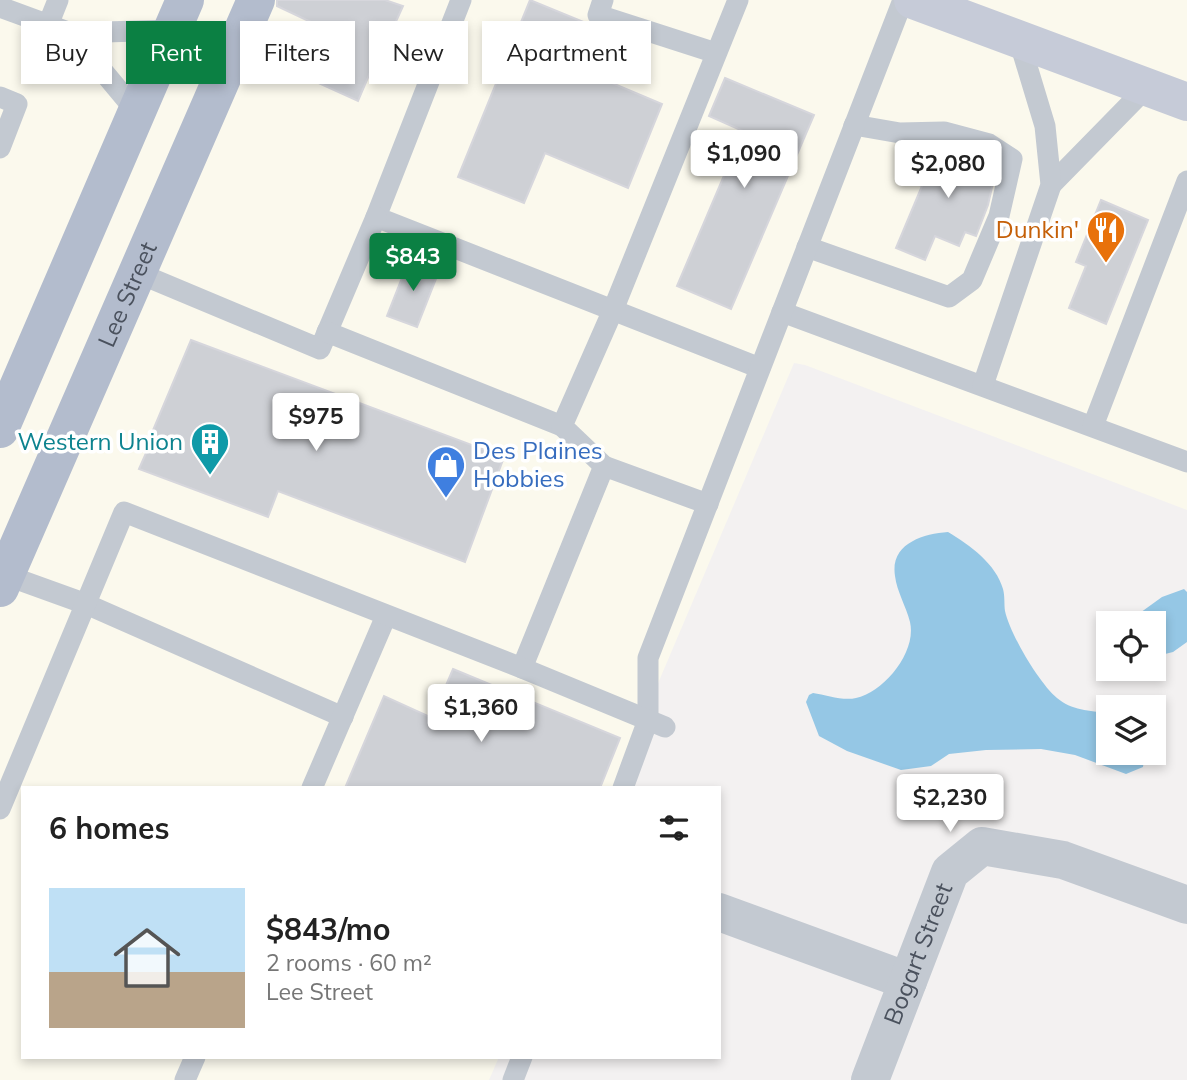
<!DOCTYPE html>
<html lang="en">
<head>
<meta charset="utf-8">
<style>
	:root { --surface:#fff; --page:#f2f2f2; --text:#222; --muted:#767676; --accent:#0b8043 }
	body { margin:0; font-family:Mulish,sans-serif; background:var(--page); color:var(--text); height:100vh; display:flex; flex-direction:column; font-size:26px; white-space:nowrap }
	* { box-sizing:border-box; margin:0 }
	p { font-size:23px; color:var(--muted) }
	.icon { flex:none; width:38px; height:38px; fill:none; stroke:currentColor; stroke-width:2; stroke-linecap:round; stroke-linejoin:round }
	.map { position:relative; flex:1; overflow:hidden }
	.details { position:absolute; left:21px; top:786px; width:700px; height:273px; display:flex; flex-direction:column; background:var(--surface); border-radius:0px; box-shadow:0 4px 10px #0003 }
	.details>* { flex:none }
	.banner { position:absolute; left:21px; top:21px; width:700px; height:63px; display:flex; gap:14px }
	.controls { position:absolute; left:1096px; top:611px; display:grid; gap:14px }
	.controls a { display:grid; place-items:center; width:70px; height:70px; border-radius:0px; background:var(--surface); box-shadow:0 4px 10px #0003; font-size:35px }
	.price { position:absolute; translate:-50% -60px; padding:0 16px; border-radius:7px; background:#fff; color:#222; font-size:23px; line-height:46px; filter:drop-shadow(0 2px 4px #0008) }
	.price::after { content:''; position:absolute; left:50%; top:42px; width:21px; height:16px; margin-left:-10px; background:inherit; clip-path:polygon(0 0,100% 0,50% 100%) }
	.price.selected { background:var(--accent); color:#fff }
	ul { padding:0; list-style:none }
	li { display:flex; align-items:center; gap:21px; height:175px; padding:0 28px }
	li span { display:grid; place-items:center; flex:none; width:196px; height:140px; border-radius:0px; color:#555 }
	li>.icon { margin-inline-start:auto }
	span .icon { width:84px; height:84px; fill:#fffc; stroke-width:1 }
	li b { font-size:30px }
	h2 { display:flex; justify-content:space-between; align-items:center; height:84px; padding:0 28px; font-size:30px }
	.chip { padding:0 24px; border-radius:0px; background:var(--surface); box-shadow:0 4px 10px #0003; font-size:24px; line-height:63px }
	.chip.selected { background:var(--accent); color:#fff }
	.map>svg:first-child { display:block }
	.commercial { fill:#fbf9ed }
	.water { fill:#95c7e5 }
	.building { fill:#ced0d5; stroke:#d6d6dc; stroke-width:2 }
	.lines { fill:none; stroke-linecap:round; stroke-linejoin:round }
	.service { stroke:#c3c9d1; stroke-width:21 }
	.minor { stroke:#c3c9d1; stroke-width:38 }
	.secondary { stroke:#c6cbd8; stroke-width:38 }
	.primary { stroke:#b3bccd; stroke-width:38 }
	.labels { text-anchor:middle; stroke-width:7; stroke-linejoin:round; paint-order:stroke }
	.food-label { font-size:24px; fill:#c56008; stroke:#fff; text-anchor:end }
	.street-label { font-size:24px; fill:#4a515d; stroke:#fff }
	.culture-label { font-size:24px; fill:#0d838f; stroke:#fff; text-anchor:end }
	.shop-label { font-size:24px; fill:#366cbe; stroke:#fff; text-anchor:start }
</style>
</head>
<body>
<div class="map">
<svg width="1187" height="1080" viewBox="0 0 1187 1080">
	<rect width="100%" height="100%" fill="#f3f1f1"/>
	<path class="commercial" d="M0,0H1187V510L805,365L794,363L614,787L23,788V1057H499L489,1080H0Z"/>
	<g class="water">
		<path d="M948,532C970,545 996,564 1003,589C1005,596 1004,604 1005,611C1010,634 1039,683 1057,698C1071,710 1090,711 1108,713V752L1145,753L1143,767L1126,774L1075,755L1041,749L986,750L949,754L931,766L901,770L847,751L819,736L806,702L809,695L813,693C826,695 843,701 856,698C884,692 917,652 910,622C906,606 897,592 895,576C890,544 922,534 948,532Z"/>
		<path d="M1184,589L1187,592V642L1173,652L1153,657V623H1126L1162,597Z"/>
	</g>
	<g class="building">
		<path d="M277,0H385L403,6L384,48L381,47L358,101L292,71L313,23L277,6Z"/>
		<path d="M530,0L591,25L574,67L662,104L628,188L545,153L524,203L458,177Z"/>
		<path d="M725,78L814,115L731,309L677,286L743,131L709,116Z"/>
		<path d="M933,145H942L961,150L997,165L988,205L976,236L965,232L959,246L935,236L925,260L896,248L922,186L917,184Z"/>
		<path d="M1101,200L1148,220L1106,324L1069,308L1086,266L1076,262Z"/>
		<path d="M409,260L439,271L417,327L387,316Z"/>
		<path d="M191,340L504,457L465,562L278,491L268,517L139,469L154,435H151Z"/>
		<path d="M453,669L620,738L600,788H345L384,696L432,718Z"/>
	</g>
	<g class="lines">
		<g class="service">
			<path d="M461,0L376,217L760,368"/>
			<path d="M603,0L598,15L716,53"/>
			<path d="M0,7L71,33"/>
			<path d="M48,25L58,0"/>
			<path d="M0,97L17,104L0,148"/>
			<path d="M136,111L71,33L172,30"/>
			<path d="M1051,185L1147,87"/>
			<path d="M807,247L949,297L972,280L999,216L1012,159L989,144L944,132L900,133L854,125"/>
			<path d="M138,273L320,349L376,217"/>
			<path d="M782,312L1187,462"/>
			<path d="M327,332L562,426"/>
			<path d="M983,385L1051,185L1045,126L1019,40"/>
			<path d="M1093,426L1187,181"/>
			<path d="M604,466L562,426L613,310L738,0"/>
			<path d="M0,573L86,604L343,717"/>
			<path d="M522,668L604,466L708,504"/>
			<path d="M312,788L386,616"/>
			<path d="M623,788L648,720V658L903,0"/>
			<path d="M0,809L124,512L522,668L665,727"/>
			<path d="M185,1080L195,1057"/>
			<path d="M513,1080L522,1057"/>
		</g>
		<g class="minor">
			<path d="M719,912L908,981"/>
			<path id="s1" d="M870,1080L950,872L982,846L1063,860L1187,905"/>
		</g>
		<path class="secondary" d="M913,0L1187,102"/>
		<g class="primary">
			<path d="M0,429L185,0"/>
			<path id="s2" d="M0,588L256,0"/>
		</g>
	</g>
	<defs>
		<g id="restaurant-pin" transform="scale(2.0125)"><path d="M0 17L-7.5 6A9.5 9.5 0 1 1 7.5 6Z" fill="#e8710a" stroke="#fff"/><path d="M-5-6h1v4h1v-4h1v4h1v-4h1v5L-1.5 .5V6h-2V.5L-5-1ZM5-6V6H3V1.5H1.5Q1.5-4 5-6Z" fill="#fff"/></g>
		<g id="building-pin" transform="scale(2.0125)"><path d="M0 17L-7.5 6A9.5 9.5 0 1 1 7.5 6Z" fill="#0f9aa8" stroke="#fff"/><path d="M-4-6H4V6H1V3H-1V6H-4ZM-2.5-4.3h1.7v1.8h-1.7ZM.8-4.3h1.7v1.8H.8ZM-2.5-1h1.7V.8h-1.7ZM.8-1h1.7V.8H.8Z" fill="#fff"/></g>
		<g id="shop-pin" transform="scale(2.0125)"><path d="M0 17L-7.5 6A9.5 9.5 0 1 1 7.5 6Z" fill="#3f7fe0" stroke="#fff"/><path d="M-5-2.5h2.3a2.7 3.5 0 0 1 5.4 0H5L5.5 6h-11ZM-1.5-2.5h3a1.5 2.3 0 0 0-3 0Z" fill="#fff"/></g>
	</defs>
	<g fill-rule="evenodd">
		<use href="#restaurant-pin" x="1106" y="230"/>
		<use href="#building-pin" x="210" y="442"/>
		<use href="#shop-pin" x="446" y="465"/>
	</g>
	<g class="labels">
		<g class="food-label">
			<text x="1079" y="238">Dunkin'</text>
		</g>
		<g class="street-label">
			<text dy="8" stroke="none"><textPath href="#s2" startOffset="320">Lee Street</textPath></text>
			<text dy="8" stroke="none"><textPath href="#s1" startOffset="135">Bogart Street</textPath></text>
		</g>
		<g class="culture-label">
			<text x="183" y="450">Western Union</text>
		</g>
		<g class="shop-label">
			<text x="473" y="459">Des Plaines<tspan x="473" dy="28">Hobbies</tspan></text>
		</g>
	</g>
</svg>
<div class="controls">
<a><svg class="icon" aria-label="locate" viewBox="0 0 24 24"><circle cx="12" cy="12" r="6"/><path d="M12 2v4M12 18v4M2 12h4M18 12h4"/></svg></a>
<a><svg class="icon" aria-label="layers" viewBox="0 0 24 24"><path d="M12 4l9 5-9 5-9-5zM3 14l9 5 9-5"/></svg></a>
</div>
<b class="price" style="left:744px;top:190px">$1,090</b>
<b class="price" style="left:948px;top:200px">$2,080</b>
<b class="price selected" style="left:413px;top:293px">$843</b>
<b class="price" style="left:316px;top:453px">$975</b>
<b class="price" style="left:481px;top:744px">$1,360</b>
<b class="price" style="left:950px;top:834px">$2,230</b>
<div class="banner">
<a class="chip">Buy</a>
<a class="chip selected">Rent</a>
<a class="chip">Filters</a>
<a class="chip">New</a>
<a class="chip">Apartment</a>
</div>
<section class="details">
<h2>6 homes<svg class="icon" aria-label="filters" viewBox="0 0 24 24"><path d="M4 7h16M4 17h16"/><circle cx="9" cy="7" r="2"/><circle cx="15" cy="17" r="2"/></svg></h2>
<ul>
<li><span style="background:linear-gradient(#bfe0f5 60%,#b9a48a 0)"><svg class="icon" aria-label="home" viewBox="0 0 24 24"><path d="M3 11l9-7 9 7M6 9v11h12V9"/></svg></span><div><b>$843/mo</b><p>2 rooms · 60 m²</p><p>Lee Street</p></div></li>
</ul>
</section>
</div>
</body>
</html>
